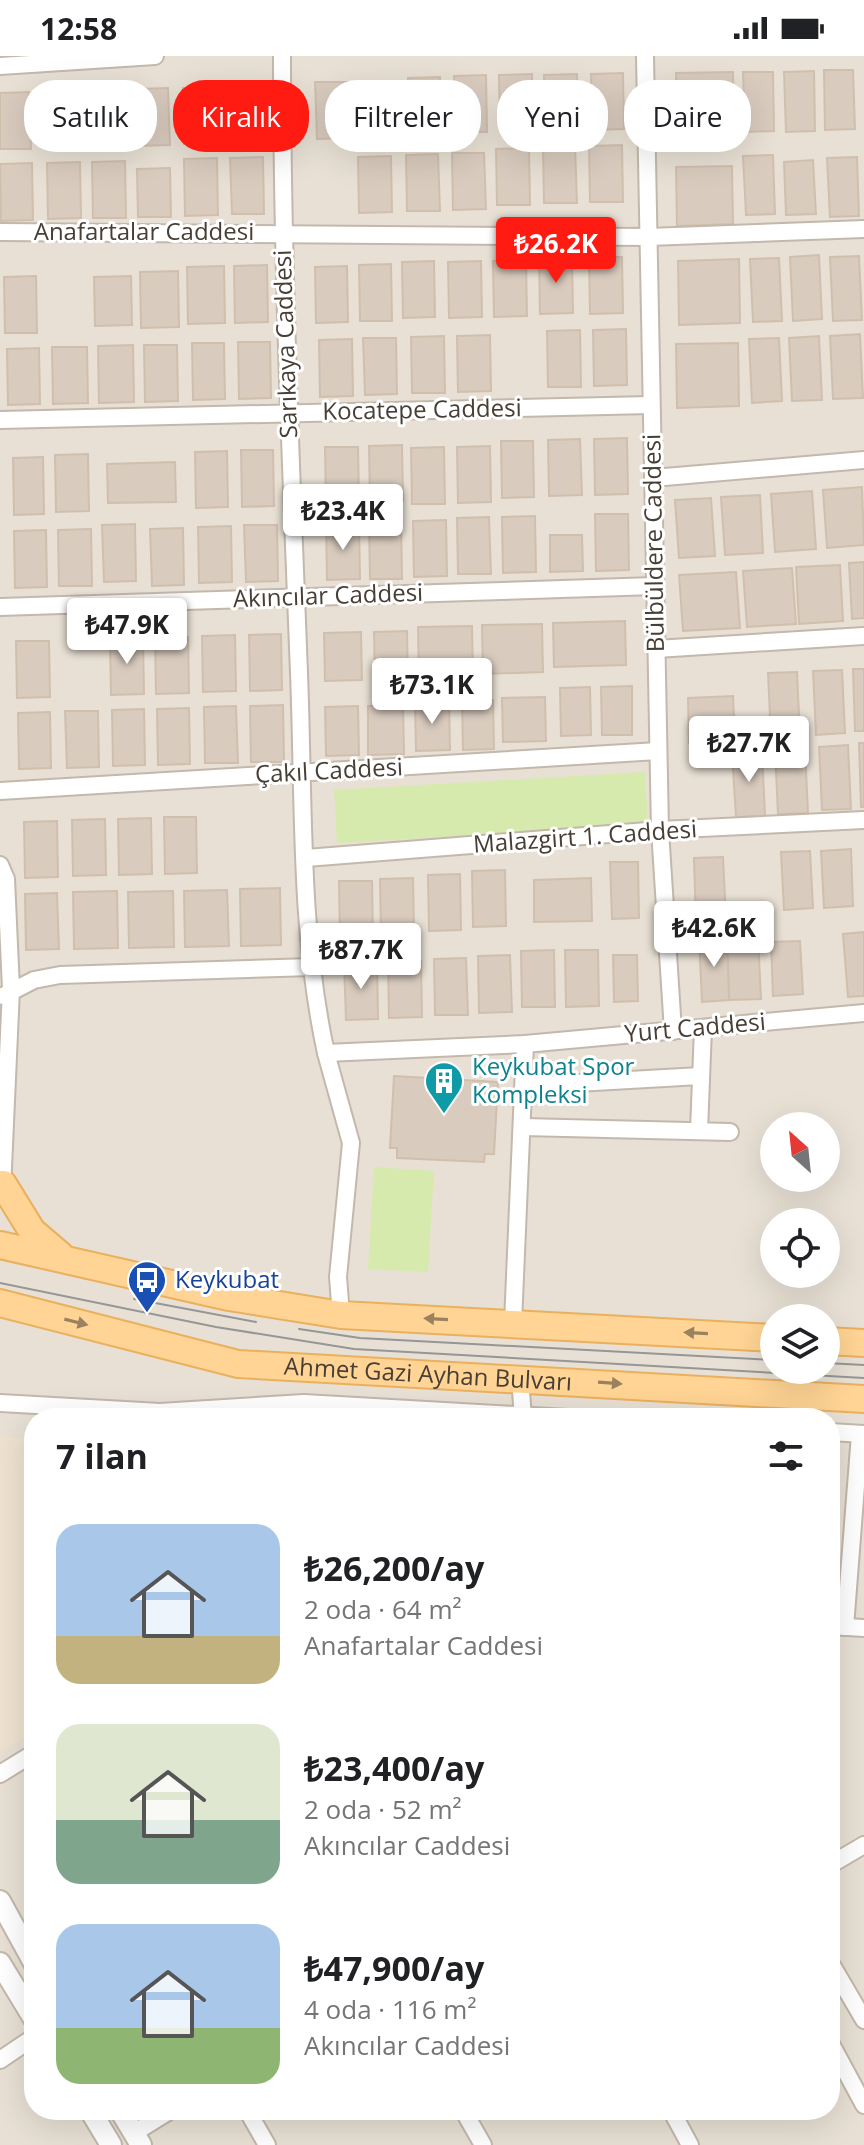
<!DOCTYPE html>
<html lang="tr">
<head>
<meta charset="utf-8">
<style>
	:root { --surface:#fff; --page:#f2f2f2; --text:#202124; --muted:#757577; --accent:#ff1b12 }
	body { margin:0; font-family:"Open Sans",sans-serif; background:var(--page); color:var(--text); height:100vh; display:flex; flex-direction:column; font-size:30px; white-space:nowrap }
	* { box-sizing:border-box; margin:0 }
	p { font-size:26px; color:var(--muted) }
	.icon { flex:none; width:44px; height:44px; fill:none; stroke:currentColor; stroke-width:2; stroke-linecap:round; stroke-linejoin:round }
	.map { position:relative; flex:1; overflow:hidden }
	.drawer { position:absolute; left:24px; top:1352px; width:816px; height:712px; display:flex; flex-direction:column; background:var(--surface); border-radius:32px; box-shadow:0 8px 32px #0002 }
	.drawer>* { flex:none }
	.banner { position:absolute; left:24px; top:24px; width:816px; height:72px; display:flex; gap:16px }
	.needle { width:52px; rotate:333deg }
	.fabs { position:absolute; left:760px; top:1056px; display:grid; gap:16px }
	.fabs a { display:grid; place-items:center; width:80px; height:80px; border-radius:50%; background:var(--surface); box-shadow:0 8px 32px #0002; font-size:40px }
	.price { position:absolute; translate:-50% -68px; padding:0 18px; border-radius:8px; background:#fff; color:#222; font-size:26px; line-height:52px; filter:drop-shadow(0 2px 4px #0008) }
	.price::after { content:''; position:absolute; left:50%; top:48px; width:24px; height:18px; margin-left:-12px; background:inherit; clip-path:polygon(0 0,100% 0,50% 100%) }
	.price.selected { background:var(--accent); color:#fff }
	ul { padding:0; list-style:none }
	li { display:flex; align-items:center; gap:24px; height:200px; padding:0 32px }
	li span { display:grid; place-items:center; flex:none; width:224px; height:160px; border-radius:24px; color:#555 }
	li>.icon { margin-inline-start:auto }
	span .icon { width:96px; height:96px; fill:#fffc; stroke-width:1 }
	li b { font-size:34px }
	h2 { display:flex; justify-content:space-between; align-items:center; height:96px; padding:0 32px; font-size:34px }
	.pill { padding:0 28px; border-radius:32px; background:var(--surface); box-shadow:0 8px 32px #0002; font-size:28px; line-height:72px }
	.pill.selected { background:var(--accent); color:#fff }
	.status { display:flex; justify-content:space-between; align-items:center; height:56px; padding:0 40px; background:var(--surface); direction:ltr }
	.status svg { height:22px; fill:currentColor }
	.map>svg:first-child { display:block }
	.residential { fill:#e8e0d4; fill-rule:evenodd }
	.education { fill:#eee2cf }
	.green { fill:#d6eaad }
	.building { fill:#d9cbbe; stroke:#d1bfae; stroke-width:2 }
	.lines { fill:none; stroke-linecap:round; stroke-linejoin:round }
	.minor-casing { stroke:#c3b8ab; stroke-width:20 }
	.tertiary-casing { stroke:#c3b8ab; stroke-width:24 }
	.primary-casing { stroke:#eab05e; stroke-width:30 }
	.minor { stroke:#fff; stroke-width:16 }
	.tertiary { stroke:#fff; stroke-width:20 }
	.primary { stroke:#ffd494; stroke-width:26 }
	.tram { stroke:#969696; stroke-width:2 }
	.oneway { fill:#9a8260 }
	.labels { text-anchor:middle; stroke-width:6; stroke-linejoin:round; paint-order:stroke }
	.street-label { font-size:24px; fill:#473e35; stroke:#fff }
	.culture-label { font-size:24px; fill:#0d838f; stroke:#fff; text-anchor:start }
	.transit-label { font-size:24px; fill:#164399; stroke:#fff; text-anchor:start }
</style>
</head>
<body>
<div class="status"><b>12:58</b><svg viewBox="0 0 49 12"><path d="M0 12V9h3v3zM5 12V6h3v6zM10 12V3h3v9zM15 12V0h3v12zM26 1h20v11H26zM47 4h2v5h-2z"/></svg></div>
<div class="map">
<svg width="864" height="2089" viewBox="0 0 864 2089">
	<rect width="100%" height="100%" fill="#f4eee6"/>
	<path class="residential" d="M0,0H864V2089H0ZM774,1070H826V1122H774ZM774,1166H826V1218H774ZM774,1262H826V1314H774ZM34,1362H830V2054H34Z"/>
	<path class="education" d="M0,1380L34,1383V1675L0,1696Z"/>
	<g class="green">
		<path d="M645,716L648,769L337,787L334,734Z"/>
		<path d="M374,1111L434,1115L428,1216L368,1213Z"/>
	</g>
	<g class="building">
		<path d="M824,14H853L855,73L825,74Z"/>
		<path d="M814,15L815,75L786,76L784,16Z"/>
		<path d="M733,16L734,77L677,78L676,17Z"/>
		<path d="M743,16H773L774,75L745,76Z"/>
		<path d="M623,17L624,73L592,74L591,18Z"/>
		<path d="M532,18L533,75H500L499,19Z"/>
		<path d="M577,18L578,74L545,75L544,19Z"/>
		<path d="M486,19L487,76H455L454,20Z"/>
		<path d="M440,21L441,77L409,78L408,22Z"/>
		<path d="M315,26H348L349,82L317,83Z"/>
		<path d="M229,30H262L263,86L230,87Z"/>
		<path d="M216,31L217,87L184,88L183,32Z"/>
		<path d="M168,32L170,89L137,90L136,33Z"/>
		<path d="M91,34H123L124,90L92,91Z"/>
		<path d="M77,35L78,91L46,92L45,36Z"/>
		<path d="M29,36L31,93H0V37Z"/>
		<path d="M622,89L623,146H590L589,90Z"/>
		<path d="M575,90L577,147H544L543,91Z"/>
		<path d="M529,92L530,149H497L496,93Z"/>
		<path d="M452,97H484L486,153L453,154Z"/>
		<path d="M438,98L440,155H407L406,99Z"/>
		<path d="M773,99L775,158L746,159L743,100Z"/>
		<path d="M391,100L392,156L359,157L358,101Z"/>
		<path d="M263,101L264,158H232L230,102Z"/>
		<path d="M857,101L859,160L830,161L827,102Z"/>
		<path d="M217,102L218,159L185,160L184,103Z"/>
		<path d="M813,104L816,158L786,159L784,106Z"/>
		<path d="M125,105L126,162H93L92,106Z"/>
		<path d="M80,106L81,162L48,163L47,107Z"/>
		<path d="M32,107L33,164L1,165L0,108Z"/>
		<path d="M732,110L733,168L677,170L676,111Z"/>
		<path d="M170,112L171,161H138L137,113Z"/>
		<path d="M819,199L822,263L793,265L790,201Z"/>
		<path d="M859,200L862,264L833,265L830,201Z"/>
		<path d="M539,201H572L573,257L540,258Z"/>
		<path d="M589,201H622L623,257L590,258Z"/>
		<path d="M779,202L782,265L753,266L750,203Z"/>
		<path d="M739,203L740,267L679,269L678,205Z"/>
		<path d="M526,204L527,260L494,261L493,205Z"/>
		<path d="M434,205L435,261L403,262L402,206Z"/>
		<path d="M481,205L482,261L449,262L448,206Z"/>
		<path d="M391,208L392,265H360L359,209Z"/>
		<path d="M267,209L268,266L235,267L234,210Z"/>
		<path d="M224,210L225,267L188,268L187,211Z"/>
		<path d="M347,210L348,266L316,267L315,211Z"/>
		<path d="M178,215L179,271L141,272L140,216Z"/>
		<path d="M36,220L37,277H5L4,221Z"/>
		<path d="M131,220L132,269L95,270L94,221Z"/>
		<path d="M626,273L627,329L594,330L593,274Z"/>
		<path d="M580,274L581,331H548L547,275Z"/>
		<path d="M860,278L863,342L833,343L830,280Z"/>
		<path d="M490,279L491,335L458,336L457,280Z"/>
		<path d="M444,280L445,337H412L411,281Z"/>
		<path d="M819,280L822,344L792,345L789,282Z"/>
		<path d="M363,282H396L397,338L365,339Z"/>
		<path d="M779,282L782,345L752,347L749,283Z"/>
		<path d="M352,283L353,340L320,341L319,284Z"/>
		<path d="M238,286H270L271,342L239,343Z"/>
		<path d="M192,287H224L225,343L193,344Z"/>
		<path d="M738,287L739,350L677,352L676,288Z"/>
		<path d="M133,289L134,346L99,347L98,290Z"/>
		<path d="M144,289H177L178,345L145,346Z"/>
		<path d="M52,291H87L88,347L53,348Z"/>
		<path d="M39,292L40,348L8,349L7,293Z"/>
		<path d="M627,382L628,438L595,439L594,383Z"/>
		<path d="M580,383L582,439L549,440L548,384Z"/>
		<path d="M501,385H533L534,441L502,442Z"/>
		<path d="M402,389L403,445L370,446L369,390Z"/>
		<path d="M490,390L491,446L458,447L457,391Z"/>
		<path d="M325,391H358L359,447L326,448Z"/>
		<path d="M444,391L445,448H412L411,392Z"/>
		<path d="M241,394H273L274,450L242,451Z"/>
		<path d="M227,395L228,451L196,452L195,396Z"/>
		<path d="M88,398L89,455L56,456L55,399Z"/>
		<path d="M43,401L44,458L14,459L13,402Z"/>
		<path d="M175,406L176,446L108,447L107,408Z"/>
		<path d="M862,431L864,489L827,492L823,434Z"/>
		<path d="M812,435L816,493L775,496L771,438Z"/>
		<path d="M760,439L763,497L725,499L721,441Z"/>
		<path d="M711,442L715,500L679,502L675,444Z"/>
		<path d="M595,458H628L629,514L596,515Z"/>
		<path d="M535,460L536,516L503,517L502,461Z"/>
		<path d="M489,461L491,518H458L457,462Z"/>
		<path d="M446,464L447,520L414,521L413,465Z"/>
		<path d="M401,466L402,523H370L369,467Z"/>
		<path d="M359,467L360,523L327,524L326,468Z"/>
		<path d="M135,468L136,525L104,526L102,469Z"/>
		<path d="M244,469H277L278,525L246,526Z"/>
		<path d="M231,470L232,526L199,527L198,471Z"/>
		<path d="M183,472L184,529L152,530L150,473Z"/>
		<path d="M91,473L92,530H59L58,474Z"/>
		<path d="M46,474L47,531L15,532L14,475Z"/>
		<path d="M550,479H582L583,515L550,516Z"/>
		<path d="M864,506V562L852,563L849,507Z"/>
		<path d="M840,509L843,565L799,568L796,511Z"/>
		<path d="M792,512L796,568L747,571L743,515Z"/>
		<path d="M736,516L740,572L683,575L679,519Z"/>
		<path d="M625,565L626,609L554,611L553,567Z"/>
		<path d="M542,568L543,616L483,618L482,569Z"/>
		<path d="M472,570L473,622L419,623L418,571Z"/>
		<path d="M407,575L408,623L375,624L374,576Z"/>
		<path d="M361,576L362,624L325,625L324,577Z"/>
		<path d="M281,578L282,634L250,635L249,579Z"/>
		<path d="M235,579L236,635L203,636L202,580Z"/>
		<path d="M155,581H188L189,637L156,638Z"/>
		<path d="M143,582L144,638L111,639L110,583Z"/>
		<path d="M16,585H49L50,641L17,642Z"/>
		<path d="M853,613H864V675H855Z"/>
		<path d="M842,614L845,677L816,679L813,615Z"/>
		<path d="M797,616L800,680L771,681L768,617Z"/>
		<path d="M632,630V679H602L601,631Z"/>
		<path d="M590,631L591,679L561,680L560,632Z"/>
		<path d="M733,640L735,685L689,687L688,642Z"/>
		<path d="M545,641L546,685L503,686L502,642Z"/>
		<path d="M493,644L494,693L463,694L462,645Z"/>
		<path d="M449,645L450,694L416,695L415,646Z"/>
		<path d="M283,649L284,706H251L250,650Z"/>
		<path d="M403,649L404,698L368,699V650Z"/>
		<path d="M236,650L238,707H205L204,651Z"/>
		<path d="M358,650L359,699L326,700L325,651Z"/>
		<path d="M189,652L190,708L158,709L157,653Z"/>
		<path d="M144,653L145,709L113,710L112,654Z"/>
		<path d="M65,655H98L99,711L67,712Z"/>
		<path d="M50,656L51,712L19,713L18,657Z"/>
		<path d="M859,687H864V751H861Z"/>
		<path d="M848,689L851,753L822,754L819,691Z"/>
		<path d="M805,693L808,757L778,758L775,694Z"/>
		<path d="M762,696L765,760L736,761L732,697Z"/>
		<path d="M164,761H196L197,817L165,818Z"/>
		<path d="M151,762L152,818L119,819L118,763Z"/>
		<path d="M105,763L106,819L73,820L72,764Z"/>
		<path d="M57,765L58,821L25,822L24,766Z"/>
		<path d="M851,793L853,850L824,852L821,795Z"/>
		<path d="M810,795L813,852L784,854L781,796Z"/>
		<path d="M723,801L726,864L696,866L694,802Z"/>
		<path d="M610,806H638L639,862L612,863Z"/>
		<path d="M505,814L506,870L473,871L472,815Z"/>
		<path d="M460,818L461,874L429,875L428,819Z"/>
		<path d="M413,822L414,878L381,879L380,823Z"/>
		<path d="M591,822L592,865L534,866V824Z"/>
		<path d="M339,825H372L373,881L340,882Z"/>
		<path d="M280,832L281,889L241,890L240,833Z"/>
		<path d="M227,834L229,890L185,891L184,835Z"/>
		<path d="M117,835L118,892L74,893L73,836Z"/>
		<path d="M173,835L174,891L129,892L128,836Z"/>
		<path d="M57,837L59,893L26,894L25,838Z"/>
		<path d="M864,876V940L848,941L843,878Z"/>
		<path d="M758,879L761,943L729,944L727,881Z"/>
		<path d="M727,881L729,944L702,946L699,882Z"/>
		<path d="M800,885L803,938L773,940L771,886Z"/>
		<path d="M554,894L555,951H522L521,895Z"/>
		<path d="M565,894H598L599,950L566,951Z"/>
		<path d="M510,899L512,956L479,957L478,900Z"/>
		<path d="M613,899H637L638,945L614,946Z"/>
		<path d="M466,902L468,959H435L434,903Z"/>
		<path d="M421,905L422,961L389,962L388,906Z"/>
		<path d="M377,906L378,963L346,964L344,907Z"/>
		<path d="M394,1020L498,1026L494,1098H485L484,1106L397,1102V1092H390Z"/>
	</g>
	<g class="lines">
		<g class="minor-casing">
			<g id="minor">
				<path d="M282,0C282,206 291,411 299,617C304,743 299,874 326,997L525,988L864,957"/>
				<path d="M645,0L660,774L673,975"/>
				<path d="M0,10L155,0"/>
				<path d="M0,176L648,181L864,173"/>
				<path d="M0,364L651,349"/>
				<path d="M653,422L864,404"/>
				<path d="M0,551L655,530"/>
				<path d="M656,593L864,580"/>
				<path d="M0,735L658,695"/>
				<path d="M306,802L660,774L864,764"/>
				<path d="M0,809L6,823L11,933L2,1134"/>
				<path d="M3,940L34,924L60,919L312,911"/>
				<path d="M326,997L351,1087L338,1221L341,1259"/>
				<path d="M524,1030L700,1020"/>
				<path d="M523,1071L730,1076"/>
				<path d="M699,1075L703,972"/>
				<path d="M513,1267L525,988"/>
				<path d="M520,1322L523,1362"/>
				<path d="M0,1347L160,1356L304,1347L568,1362"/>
				<path d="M830,1376L864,1378"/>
				<path d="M830,1570L864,1572"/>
				<path d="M845,1571L860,1378"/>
				<path d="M0,1718L34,1697"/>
				<path d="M830,1809L864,1789"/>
				<path d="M830,1906L864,1964"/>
				<path d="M830,1986L864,2049"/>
				<path d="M0,2004L34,1981"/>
				<path d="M247,2054L267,2089"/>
				<path d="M463,2054L483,2089"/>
				<path d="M671,2054L690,2089"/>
				<path d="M134,2077L171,2054"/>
			</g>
		</g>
		<g class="tertiary-casing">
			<g id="tertiary">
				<path d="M0,1845L34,1907"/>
				<path d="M0,1907L34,1963"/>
				<path d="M90,2054L111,2089"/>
				<path d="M120,2054L141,2089"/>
			</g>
		</g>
		<g class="primary-casing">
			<g id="primary">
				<path d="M3,1128L32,1175L60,1199"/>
				<path d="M0,1189L229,1241L341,1259L774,1282"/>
				<path id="s1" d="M0,1247L238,1308L864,1343"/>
				<path d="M826,1285L864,1287"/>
			</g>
		</g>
		<use href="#minor" class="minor"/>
		<use href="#tertiary" class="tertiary"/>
		<use href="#primary" class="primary"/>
		<g class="tram">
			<path d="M0,1227L216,1271L354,1293L864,1322"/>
			<path d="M134,1243L256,1266"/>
			<path d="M299,1273L360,1282L774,1304"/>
			<path d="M826,1307L864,1309"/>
		</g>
	</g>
	<defs><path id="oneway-solid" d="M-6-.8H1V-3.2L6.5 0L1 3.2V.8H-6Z" transform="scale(2)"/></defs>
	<g class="oneway">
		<use href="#oneway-solid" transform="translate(436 1263) rotate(-177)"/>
		<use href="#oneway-solid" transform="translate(76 1266) rotate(14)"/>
		<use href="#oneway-solid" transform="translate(696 1277) rotate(-177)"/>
		<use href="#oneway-solid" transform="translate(610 1327) rotate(4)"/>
	</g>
	<defs>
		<g id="building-pin" transform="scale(2)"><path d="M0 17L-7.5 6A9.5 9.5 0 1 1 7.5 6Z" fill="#0f9aa8" stroke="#fff"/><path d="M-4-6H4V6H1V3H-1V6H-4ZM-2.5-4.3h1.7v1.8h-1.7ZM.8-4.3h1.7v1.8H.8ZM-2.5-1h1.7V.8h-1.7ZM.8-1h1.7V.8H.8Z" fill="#fff"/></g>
		<g id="bus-pin" transform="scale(2)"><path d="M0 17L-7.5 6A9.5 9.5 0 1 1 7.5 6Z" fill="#1a4fb4" stroke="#fff"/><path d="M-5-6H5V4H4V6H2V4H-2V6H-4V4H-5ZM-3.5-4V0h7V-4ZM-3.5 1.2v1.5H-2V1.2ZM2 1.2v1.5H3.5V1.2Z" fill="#fff"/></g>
	</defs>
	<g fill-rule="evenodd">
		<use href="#building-pin" x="444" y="1025"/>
		<use href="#bus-pin" x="147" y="1224"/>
	</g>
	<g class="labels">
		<g class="street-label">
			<text x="144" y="184">Anafartalar Caddesi</text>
			<text transform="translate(286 288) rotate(-92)" y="8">Sarıkaya Caddesi</text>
			<text transform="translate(422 354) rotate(-1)" y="8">Kocatepe Caddesi</text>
			<text transform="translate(654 487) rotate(-91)" y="8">Bülbüldere Caddesi</text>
			<text transform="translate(328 540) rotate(-2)" y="8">Akıncılar Caddesi</text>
			<text transform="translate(329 715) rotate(-3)" y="8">Çakıl Caddesi</text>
			<text transform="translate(585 781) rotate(-4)" y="8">Malazgirt 1. Caddesi</text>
			<text transform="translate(695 972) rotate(-5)" y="8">Yurt Caddesi</text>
			<text dy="8" stroke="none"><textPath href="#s1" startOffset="436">Ahmet Gazi Ayhan Bulvarı</textPath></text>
		</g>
		<g class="culture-label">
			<text x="472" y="1019">Keykubat Spor<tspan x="472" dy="28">Kompleksi</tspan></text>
		</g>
		<g class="transit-label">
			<text x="175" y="1232">Keykubat</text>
		</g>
	</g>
</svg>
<div class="fabs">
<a><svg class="needle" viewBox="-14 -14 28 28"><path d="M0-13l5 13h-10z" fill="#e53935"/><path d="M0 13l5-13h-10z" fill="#757577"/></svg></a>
<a><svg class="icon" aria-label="locate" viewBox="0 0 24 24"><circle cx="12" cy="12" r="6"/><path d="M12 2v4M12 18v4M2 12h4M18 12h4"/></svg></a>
<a><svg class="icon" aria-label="layers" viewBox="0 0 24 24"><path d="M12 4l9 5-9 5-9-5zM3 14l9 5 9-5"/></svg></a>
</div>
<b class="price selected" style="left:556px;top:229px">₺26.2K</b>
<b class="price" style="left:343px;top:496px">₺23.4K</b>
<b class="price" style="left:127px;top:610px">₺47.9K</b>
<b class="price" style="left:432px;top:670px">₺73.1K</b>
<b class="price" style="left:749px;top:728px">₺27.7K</b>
<b class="price" style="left:714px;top:913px">₺42.6K</b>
<b class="price" style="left:361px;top:935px">₺87.7K</b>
<div class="banner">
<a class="pill">Satılık</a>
<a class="pill selected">Kiralık</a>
<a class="pill">Filtreler</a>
<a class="pill">Yeni</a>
<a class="pill">Daire</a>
</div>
<section class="drawer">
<h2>7 ilan<svg class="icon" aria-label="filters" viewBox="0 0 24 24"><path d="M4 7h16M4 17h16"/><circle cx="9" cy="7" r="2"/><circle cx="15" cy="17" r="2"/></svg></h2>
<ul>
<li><span style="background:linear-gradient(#a9c7e8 70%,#c2b280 0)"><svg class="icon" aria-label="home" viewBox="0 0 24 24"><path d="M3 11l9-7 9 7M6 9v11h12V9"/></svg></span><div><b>₺26,200/ay</b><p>2 oda · 64 m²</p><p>Anafartalar Caddesi</p></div></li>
<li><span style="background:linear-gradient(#dfe7d0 60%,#7fa58c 0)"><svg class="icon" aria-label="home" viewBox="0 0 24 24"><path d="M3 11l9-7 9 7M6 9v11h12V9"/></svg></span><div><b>₺23,400/ay</b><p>2 oda · 52 m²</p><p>Akıncılar Caddesi</p></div></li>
<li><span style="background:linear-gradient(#a9c7e8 65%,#8fb573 0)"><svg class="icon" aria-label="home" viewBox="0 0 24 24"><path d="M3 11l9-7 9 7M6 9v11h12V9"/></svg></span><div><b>₺47,900/ay</b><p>4 oda · 116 m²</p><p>Akıncılar Caddesi</p></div></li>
</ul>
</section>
</div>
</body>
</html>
